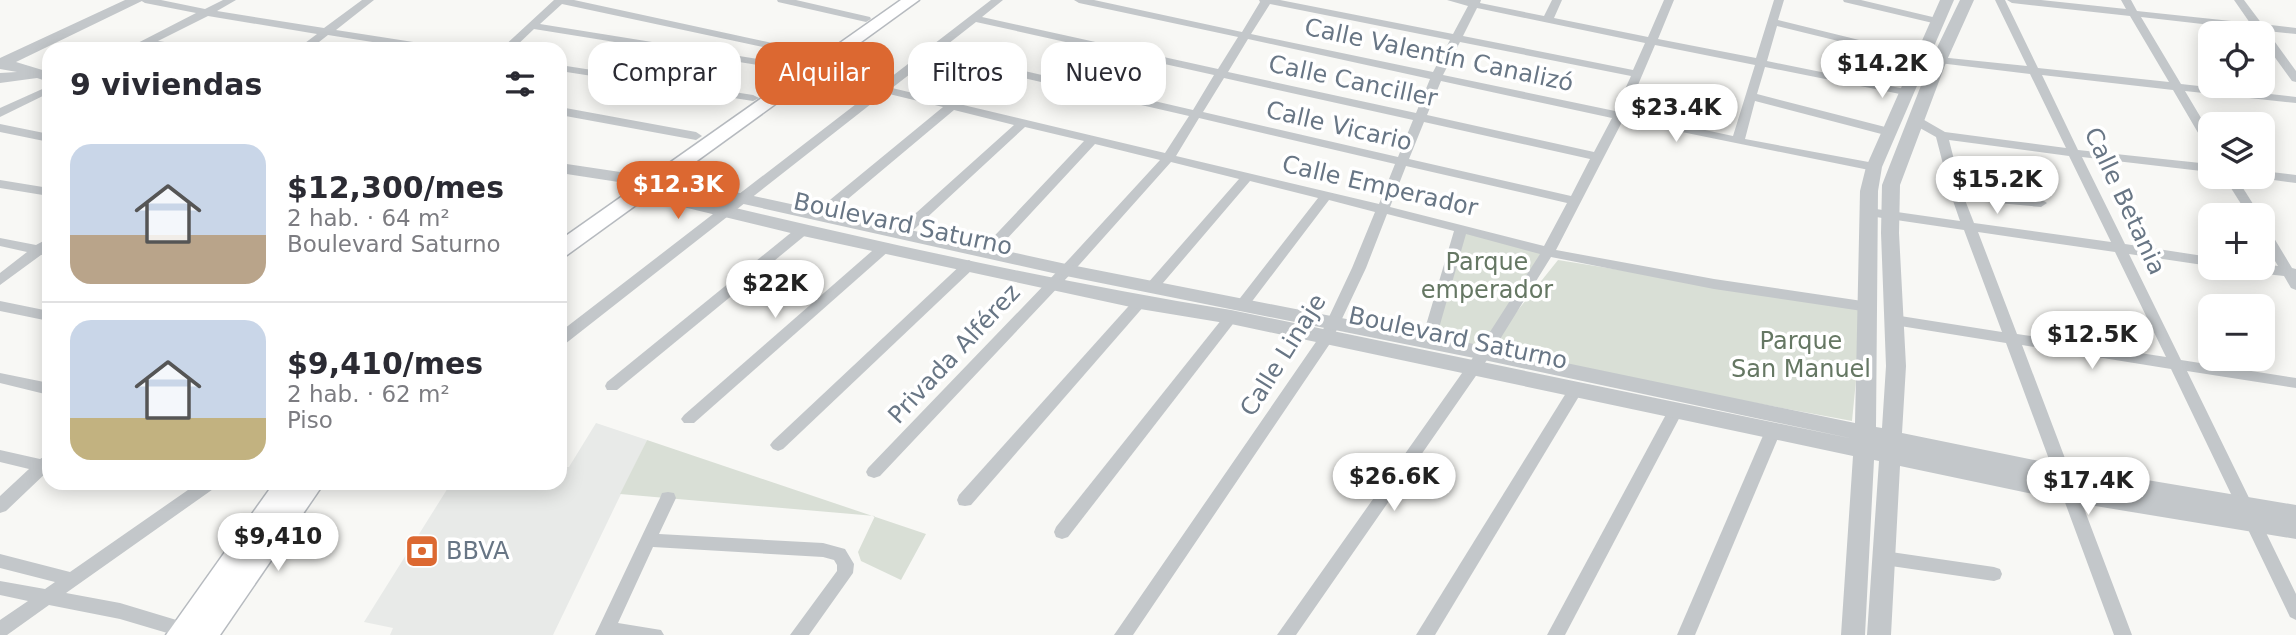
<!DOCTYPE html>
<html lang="es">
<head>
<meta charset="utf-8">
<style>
	:root { --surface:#fff; --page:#f7f7f7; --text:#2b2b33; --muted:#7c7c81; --line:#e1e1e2; --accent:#dc6831 }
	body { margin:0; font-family:"DejaVu Sans",sans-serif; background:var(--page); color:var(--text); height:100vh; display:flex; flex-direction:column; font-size:26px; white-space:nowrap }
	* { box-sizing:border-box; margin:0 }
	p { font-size:23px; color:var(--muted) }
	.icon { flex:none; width:38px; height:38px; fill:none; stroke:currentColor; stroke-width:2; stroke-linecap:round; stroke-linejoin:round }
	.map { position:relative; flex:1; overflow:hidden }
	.sheet { position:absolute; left:42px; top:42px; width:525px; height:448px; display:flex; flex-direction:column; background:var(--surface); border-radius:21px; box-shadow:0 4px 18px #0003 }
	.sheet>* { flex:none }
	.hud { position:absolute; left:588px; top:42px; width:665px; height:63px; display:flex; gap:14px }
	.controls { position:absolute; left:2198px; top:21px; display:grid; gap:14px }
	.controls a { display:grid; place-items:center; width:77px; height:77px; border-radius:14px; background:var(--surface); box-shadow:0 4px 18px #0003; font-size:35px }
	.price { position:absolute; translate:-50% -60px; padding:0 16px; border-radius:24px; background:#fff; color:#222; font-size:23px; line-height:46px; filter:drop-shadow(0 2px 4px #0008) }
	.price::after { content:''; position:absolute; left:50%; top:42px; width:21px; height:16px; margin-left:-10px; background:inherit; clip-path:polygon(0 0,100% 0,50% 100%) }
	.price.active { background:var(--accent); color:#fff }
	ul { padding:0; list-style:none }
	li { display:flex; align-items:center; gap:21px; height:175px; padding:0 28px }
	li+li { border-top:2px solid var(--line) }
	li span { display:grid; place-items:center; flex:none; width:196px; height:140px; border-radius:21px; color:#555 }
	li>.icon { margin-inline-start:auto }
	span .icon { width:84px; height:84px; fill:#fffc; stroke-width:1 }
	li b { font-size:30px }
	h2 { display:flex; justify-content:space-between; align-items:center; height:84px; padding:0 28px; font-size:30px }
	.pill { padding:0 24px; border-radius:21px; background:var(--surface); box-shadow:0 4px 18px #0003; font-size:24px; line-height:63px }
	.pill.active { background:var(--accent); color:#fff }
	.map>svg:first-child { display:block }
	.built { fill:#e8eae8 }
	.green { fill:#d9dfd6 }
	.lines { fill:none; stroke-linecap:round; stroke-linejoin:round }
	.secondary-casing { stroke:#b6babf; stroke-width:3 }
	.minor { fill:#c3c7ca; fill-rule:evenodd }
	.tertiary { fill:#c3c7ca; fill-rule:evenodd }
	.secondary { fill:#fff; fill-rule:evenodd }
	.labels { text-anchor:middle; stroke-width:7; stroke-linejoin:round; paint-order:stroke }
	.street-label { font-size:24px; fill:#687685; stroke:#fff }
	.park-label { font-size:24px; fill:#657763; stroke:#fff }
	.poi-label { font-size:24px; fill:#687685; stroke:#fff; text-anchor:start }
</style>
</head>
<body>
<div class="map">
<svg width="2296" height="635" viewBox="0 0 2296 635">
	<rect width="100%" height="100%" fill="#f8f8f5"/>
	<path class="built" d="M596,423L647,440L553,635H390L393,628L364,622L451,483H560V467H569Z"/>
	<g class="green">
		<path d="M1461,228L1548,252L1489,346L1558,260L1863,309L1852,421L1428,342Z"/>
		<path d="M647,440L926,534L901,580L861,561L858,552L875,516L620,494Z"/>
	</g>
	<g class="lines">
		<g class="secondary-casing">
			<g id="secondary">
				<path d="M901,0H919L567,255L560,257V240Z"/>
				<path d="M274,483H324L220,635H166Z"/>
			</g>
		</g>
		<g class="minor">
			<path d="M140,0H161L205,9L223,0H236L217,11L324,28L362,0H374L336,30L439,46L445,49H417L328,35L310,49H297L317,34L208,16L158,41L191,46L197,49H170L148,46L141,49H126L196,13L145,3Z"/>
			<path d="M554,0H574L814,52L820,55L814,58L562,4L540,24L795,65L801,68L795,71L534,29L513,49H501Z"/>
			<path d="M777,0H796L870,17L871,19L866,22L778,2Z"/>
			<path d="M991,0H1003L982,17L1218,69L1238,37L1079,3L1074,0H1094L1242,32L1260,2L1259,0H1280L1453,34L1468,6L1447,0H1481L1480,3L1544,16L1552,0H1562L1554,18L1648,37L1664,0H1674L1658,39L1756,58L1774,0H1784L1778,20L1924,56L1926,58L1920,61L1777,26L1767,61L1905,89L1911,92L1905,95L1765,67L1757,94L1893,129L1895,132L1889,136L1755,101L1745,139L1874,163L1878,164L1880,167L1878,170L1874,171L1623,120L1556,250L1714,279L1869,302L1876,307L1869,312L1714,289L1551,257L1489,357L1296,635H1277L1479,349L1540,254L1466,234L1435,342L1428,347L1421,342L1454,231L1387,214L1366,268L1331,342L1133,635H1114L1320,336L1352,268L1375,212L1329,200L1247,308L1242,310L1235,305L1237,302L1318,198L1250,181L1157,290H1147L1145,287L1147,284L1239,179L1171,162L1080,264L880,476L874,478L868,476L866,472L868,468L1070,258L1160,160L1095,144L992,255H982L980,252L982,249L1084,141L1025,127L907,236H897L895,233L897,230L1014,125L954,110L824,219H814L813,216L814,213L943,107L885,93L565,344L560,345V332ZM1270,4L1450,40L1433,72L1251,34ZM1477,8L1645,43L1633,70L1463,36ZM976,22L1214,75L1193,110L939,51ZM1248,39L1430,79L1416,113L1228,72ZM1460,42L1631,76L1615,111L1443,75ZM1655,45L1755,65L1733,136L1626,113ZM932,57L1189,116L1165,153L892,88ZM1224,78L1413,120L1398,157L1203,112ZM1441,81L1612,118L1594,152L1427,115ZM1199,118L1395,164L1379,204L1176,156ZM1424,122L1590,159L1571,196L1409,159ZM1406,166L1567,203L1544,246L1390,207Z"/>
			<path d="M1843,0H1861L1941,19L1942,21L1937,24L1844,2Z"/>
			<path d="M1995,0H2005L2038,68L2169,82L2130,16L2012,3L2007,0H2041L2126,9L2121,0H2131L2137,11L2250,23L2234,0H2244L2262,24L2296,28V34L2267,31L2296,71V82L2292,81L2263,41V33H2258L2255,30L2141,17L2181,84L2296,97V103L2185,91L2210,133V147L2204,143L2173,90L2042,75L2078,150L2210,164V172L2082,157L2125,244L2210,257V266L2129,254L2181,360L2296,378V388L2187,371L2296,594V620L2290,617L2171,369L2022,345L2132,635H2114L2006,343L1894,325L1887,320L1894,315L2002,332L1964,230L1869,216L1863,212L1869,208L1960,221L1951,195L1936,137L1911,123V117H1919L1945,132L2066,148L2030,74L1939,63L1933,60L1939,57L2027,66ZM1949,140L2069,156L2111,242L1974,223L1965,200L2041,207L2047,203L2041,199L1962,191ZM1978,232L2115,252L2166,357L2017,334Z"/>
			<path d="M560,65L753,95L759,98L753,101L560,71Z"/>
			<path d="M49,86V93L0,117V108Z"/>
			<path d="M560,107L696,132L702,136L696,140L560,115Z"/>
			<path d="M0,124L49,134V142L0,132Z"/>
			<path d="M2263,171L2296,175V183L2259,178L2263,177Z"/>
			<path d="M2224,177H2236L2260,215H2248Z"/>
			<path d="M0,180L49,188V196L0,188Z"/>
			<path d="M803,226L810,230L808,233L617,390H607L605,386L607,382L798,227Z"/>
			<path d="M2263,227L2268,228L2292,268L2296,269V290L2291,288L2284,276L2256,273L2249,268H2263V264L2278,266L2263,241Z"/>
			<path d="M0,238L36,245L49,238V254L41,255L0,285V273L27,252L0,246Z"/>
			<path d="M885,243L890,244L892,247L890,250L694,423H684L681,419L684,415L880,244Z"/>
			<path d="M969,260L976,265L974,268L783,449L778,451L773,449L770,445L773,441L964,262Z"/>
			<path d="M1140,297L1147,302L1145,305L971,505L965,506L959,505L957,500L959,495L1135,299Z"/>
			<path d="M0,301L49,311V321L0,311Z"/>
			<path d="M1231,312L1236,314L1238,317L1236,320L1068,537L1062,539L1056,537L1054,532L1056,527L1226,314Z"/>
			<path d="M0,373L49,383V395L0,383Z"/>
			<path d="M1576,383L1581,385L1583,389L1581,393L1435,635H1416L1571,385Z"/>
			<path d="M1675,405L1680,407L1683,411L1565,635H1547L1670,407Z"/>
			<path d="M1773,425L1778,427L1781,431L1695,635H1677L1765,431L1768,427Z"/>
			<path d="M0,450L40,459L49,454V470L6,511L0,513V496L29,469L0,462Z"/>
			<path d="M198,483H218L216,487L66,593L120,603L183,622L189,625L192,630L189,635H174L120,619L49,605L7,635H0V620L28,601L0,595V581L45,589L55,582L0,568V554L70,572Z"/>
			<path d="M668,492L674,493L676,498L659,534L823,543L845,549L854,564L853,573L809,635H790L837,571V565L834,560L823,557L653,547L618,623L661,630L664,635H595L660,498L662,493Z"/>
			<path d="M1884,551L1994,567L2000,569L2002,574L2000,579L1994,581L1884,565L1878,563L1876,558L1878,553Z"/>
		</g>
		<g class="tertiary">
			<path d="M125,0H144L16,62L49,72V82L37,78L0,83V73L17,72L0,69V58Z"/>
			<path d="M1940,0H1954L1882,167L1878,191L1876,427L1882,428L1886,366L1881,233L1882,185L1931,60L1960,0H1974L1947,60L1900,185L1899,233L1906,366L1902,433L2064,466L2296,505V539L2071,502L1900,466L1891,635H1867L1879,461L1874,460L1865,635H1841L1853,456L1231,324L1140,309L803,236L621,192L618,188L625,183L560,173V163L694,183L1066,264L1484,346L1855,423L1860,191L1866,167ZM637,185L694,193L1066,276L1484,360L1854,439L1231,310C1031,278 834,231 637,185Z"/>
		</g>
		<use href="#secondary" class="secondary"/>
	</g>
	<defs>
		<g id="bank-square" transform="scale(1.75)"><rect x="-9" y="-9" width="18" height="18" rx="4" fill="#dc6831" stroke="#fff"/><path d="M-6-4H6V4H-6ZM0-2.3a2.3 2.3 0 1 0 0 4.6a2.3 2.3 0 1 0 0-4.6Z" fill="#fff"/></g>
	</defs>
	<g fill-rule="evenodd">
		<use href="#bank-square" x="422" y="551"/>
	</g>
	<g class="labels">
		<g class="street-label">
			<text transform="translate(1439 55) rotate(12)" y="8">Calle Valentín Canalizó</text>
			<text transform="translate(1353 81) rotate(12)" y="8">Calle Canciller</text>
			<text transform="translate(1339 126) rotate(13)" y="8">Calle Vicario</text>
			<text transform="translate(1380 186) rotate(13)" y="8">Calle Emperador</text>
			<text transform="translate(2125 201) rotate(65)" y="8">Calle Betania</text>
			<text transform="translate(903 224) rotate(12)" y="8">Boulevard Saturno</text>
			<text transform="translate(1458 338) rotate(12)" y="8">Boulevard Saturno</text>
			<text transform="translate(954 354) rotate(-47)" y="8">Privada Alférez</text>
			<text transform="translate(1283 355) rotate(-58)" y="8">Calle Linaje</text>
		</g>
		<g class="park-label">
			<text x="1487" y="270">Parque<tspan x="1487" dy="28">emperador</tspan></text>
			<text x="1801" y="349">Parque<tspan x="1801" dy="28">San Manuel</tspan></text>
		</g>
		<g class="poi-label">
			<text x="446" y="559">BBVA</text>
		</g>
	</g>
</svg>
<div class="controls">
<a><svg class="icon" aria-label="locate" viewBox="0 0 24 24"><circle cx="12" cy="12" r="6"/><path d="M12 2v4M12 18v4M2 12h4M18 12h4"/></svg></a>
<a><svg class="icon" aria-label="layers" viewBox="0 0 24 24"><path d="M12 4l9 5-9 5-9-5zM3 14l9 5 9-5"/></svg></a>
<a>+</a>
<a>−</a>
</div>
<b class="price" style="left:1882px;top:100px">$14.2K</b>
<b class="price" style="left:1676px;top:144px">$23.4K</b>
<b class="price" style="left:1997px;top:216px">$15.2K</b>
<b class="price active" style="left:678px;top:221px">$12.3K</b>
<b class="price" style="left:775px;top:320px">$22K</b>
<b class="price" style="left:2092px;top:371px">$12.5K</b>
<b class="price" style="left:1394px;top:513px">$26.6K</b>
<b class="price" style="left:2088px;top:517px">$17.4K</b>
<b class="price" style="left:278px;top:573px">$9,410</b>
<div class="hud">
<a class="pill">Comprar</a>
<a class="pill active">Alquilar</a>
<a class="pill">Filtros</a>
<a class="pill">Nuevo</a>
</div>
<section class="sheet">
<h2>9 viviendas<svg class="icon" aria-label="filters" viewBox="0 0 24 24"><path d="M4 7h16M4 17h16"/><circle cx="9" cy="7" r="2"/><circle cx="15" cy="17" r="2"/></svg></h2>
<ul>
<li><span style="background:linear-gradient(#c9d6e8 65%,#b9a48a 0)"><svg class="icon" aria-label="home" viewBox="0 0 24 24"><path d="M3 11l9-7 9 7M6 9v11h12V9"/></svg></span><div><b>$12,300/mes</b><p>2 hab. · 64 m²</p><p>Boulevard Saturno</p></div></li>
<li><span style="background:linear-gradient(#c9d6e8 70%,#c2b280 0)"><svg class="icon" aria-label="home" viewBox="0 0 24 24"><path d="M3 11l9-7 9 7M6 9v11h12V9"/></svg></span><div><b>$9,410/mes</b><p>2 hab. · 62 m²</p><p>Piso</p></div></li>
</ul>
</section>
</div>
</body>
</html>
